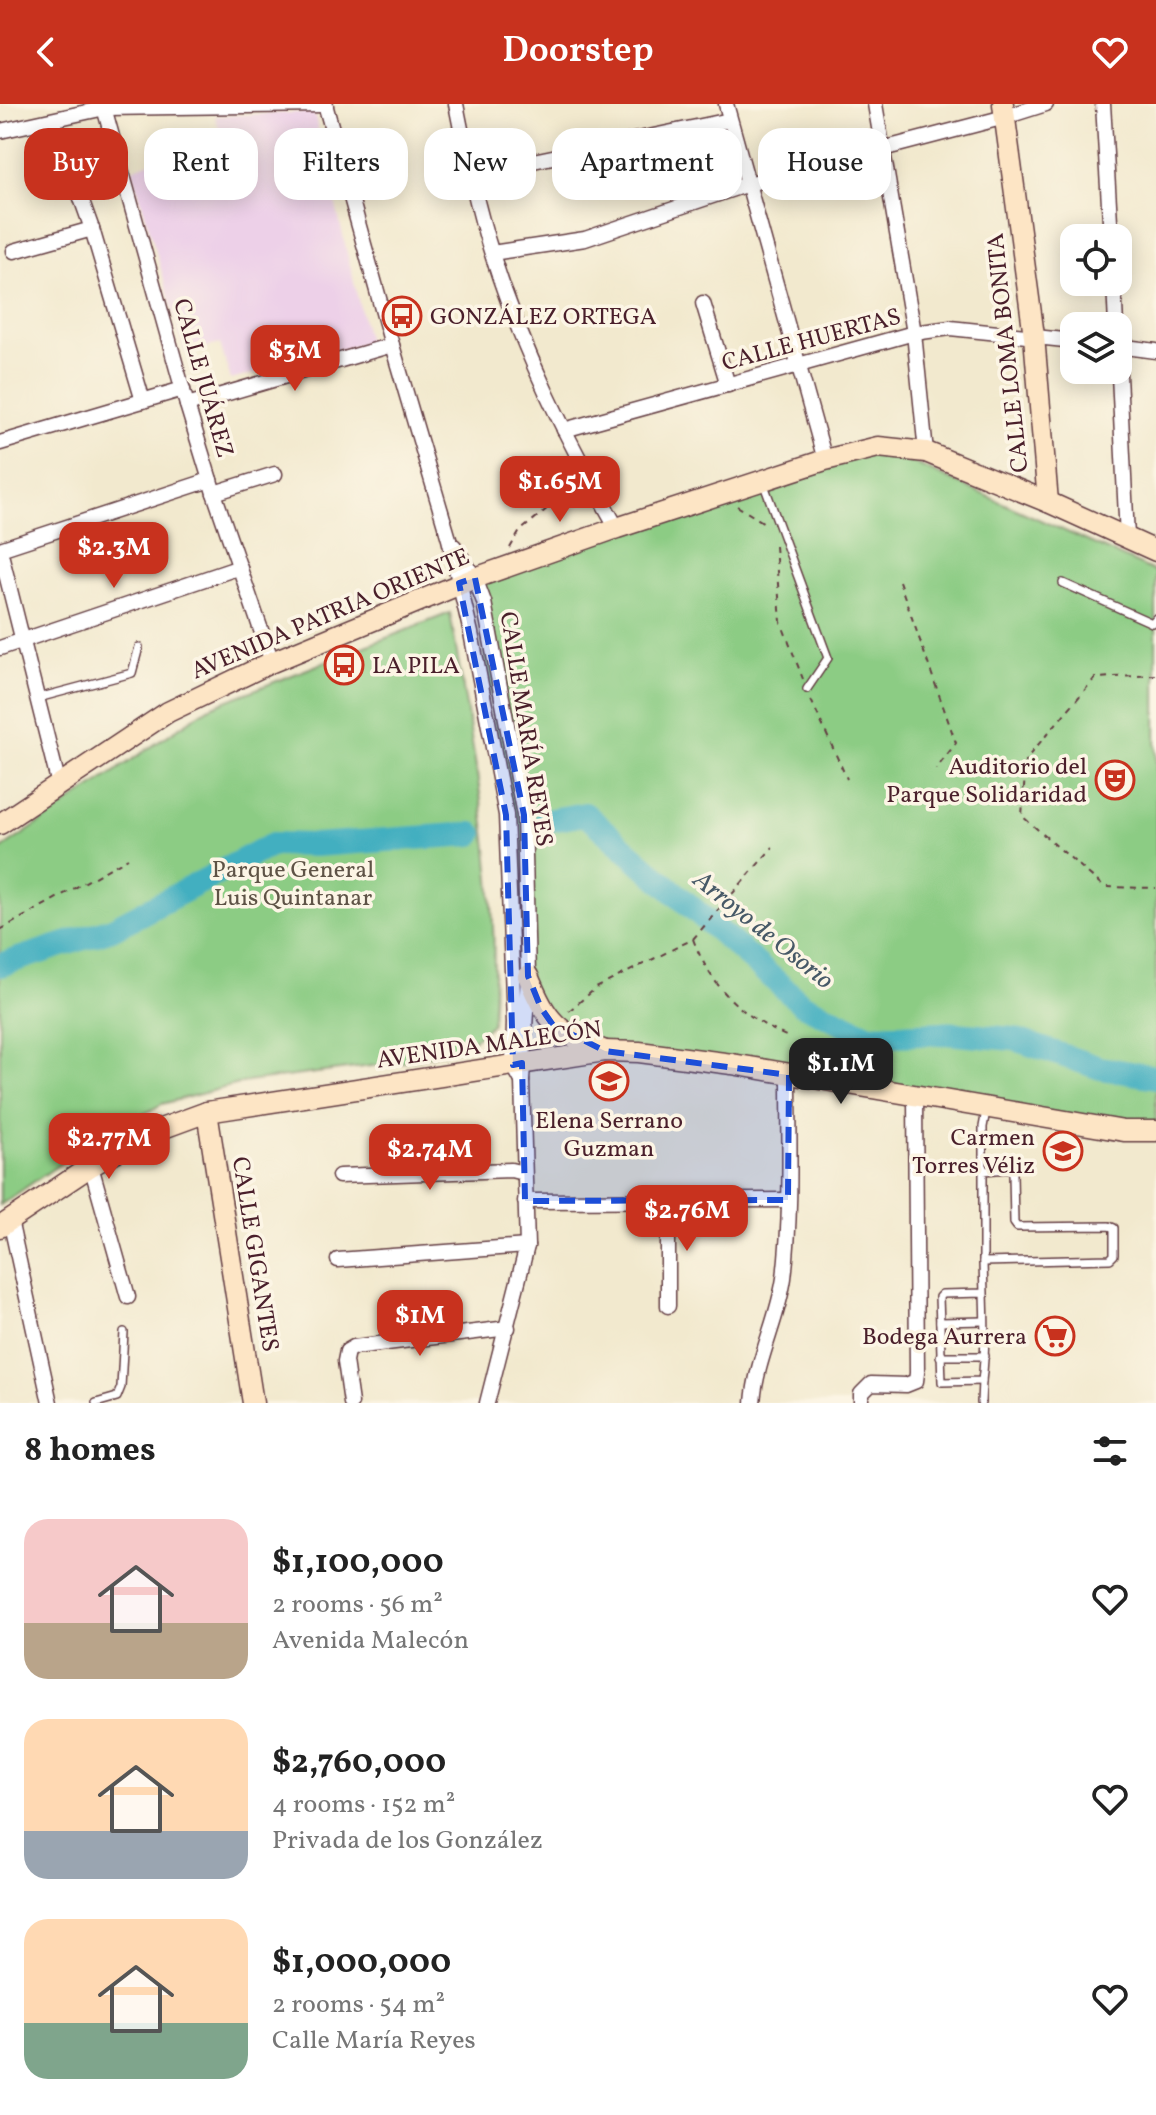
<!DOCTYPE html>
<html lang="en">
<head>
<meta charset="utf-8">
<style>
	:root { --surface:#fff; --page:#f2f2f2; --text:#222; --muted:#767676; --accent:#c8321e }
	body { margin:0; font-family:Vollkorn,serif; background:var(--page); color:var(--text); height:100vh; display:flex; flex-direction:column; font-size:30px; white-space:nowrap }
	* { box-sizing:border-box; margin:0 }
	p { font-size:26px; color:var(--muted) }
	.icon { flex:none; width:44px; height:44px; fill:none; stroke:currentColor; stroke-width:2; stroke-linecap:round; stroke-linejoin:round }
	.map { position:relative; height:1299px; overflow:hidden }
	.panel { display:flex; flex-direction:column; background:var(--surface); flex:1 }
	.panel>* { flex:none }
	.guide { position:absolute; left:24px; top:24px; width:1108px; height:72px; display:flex; gap:16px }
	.buttons { position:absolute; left:1060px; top:120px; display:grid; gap:16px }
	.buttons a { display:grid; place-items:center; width:72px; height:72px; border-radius:16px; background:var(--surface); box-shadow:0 4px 20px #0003; font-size:40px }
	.price { position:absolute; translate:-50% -68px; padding:0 18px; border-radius:16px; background:var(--accent); color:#fff; font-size:26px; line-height:52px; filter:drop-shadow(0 2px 4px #0008) }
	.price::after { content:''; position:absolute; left:50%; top:48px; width:24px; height:18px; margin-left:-12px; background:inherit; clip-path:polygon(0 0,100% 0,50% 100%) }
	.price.on { background:#222; color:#fff }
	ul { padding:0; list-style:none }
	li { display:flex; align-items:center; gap:24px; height:200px; padding:0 24px }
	li span { display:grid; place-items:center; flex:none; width:224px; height:160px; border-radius:24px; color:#555 }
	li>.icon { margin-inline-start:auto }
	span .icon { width:96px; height:96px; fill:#fffc; stroke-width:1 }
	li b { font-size:34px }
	h2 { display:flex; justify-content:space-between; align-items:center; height:96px; padding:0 24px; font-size:34px }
	.chip { padding:0 28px; border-radius:24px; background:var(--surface); box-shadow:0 4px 20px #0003; font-size:28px; line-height:72px }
	.chip.on { background:var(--accent); color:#fff }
	header { display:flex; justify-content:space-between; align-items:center; height:104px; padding:0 24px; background:var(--accent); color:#fff; font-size:36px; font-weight:600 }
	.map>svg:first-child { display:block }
	.built { fill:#edd0e8 }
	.green { fill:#8ccc84; stroke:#6b7658; stroke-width:2 }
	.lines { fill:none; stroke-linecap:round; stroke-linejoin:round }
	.river { stroke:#42afc0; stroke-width:24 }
	.lane-casing { stroke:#633d43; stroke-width:10 }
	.street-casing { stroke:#633d43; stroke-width:17 }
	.secondary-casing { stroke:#633d43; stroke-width:23 }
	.path { stroke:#633d43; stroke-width:2; stroke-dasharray:6 6; stroke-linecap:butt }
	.lane { stroke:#fff; stroke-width:7 }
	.street { stroke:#fff; stroke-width:14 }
	.secondary { stroke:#fde5c5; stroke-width:20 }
	.marked { fill:#1d4ed8; fill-opacity:0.2; stroke:#1d4ed8; stroke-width:6; stroke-dasharray:16 10; stroke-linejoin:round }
	.labels { text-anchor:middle; stroke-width:7; stroke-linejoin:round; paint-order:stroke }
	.poi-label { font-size:24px; fill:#4a1f2b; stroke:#fcf5e5; text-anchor:end }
	.street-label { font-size:24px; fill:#4a1f2b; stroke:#fcf5e5 }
	.park-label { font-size:24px; fill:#5e5346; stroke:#fcf5e5 }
	.water-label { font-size:26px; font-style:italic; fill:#475967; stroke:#fcf5e5 }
</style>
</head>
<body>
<header><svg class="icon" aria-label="back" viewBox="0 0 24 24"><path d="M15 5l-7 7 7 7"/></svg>Doorstep<svg class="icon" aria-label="heart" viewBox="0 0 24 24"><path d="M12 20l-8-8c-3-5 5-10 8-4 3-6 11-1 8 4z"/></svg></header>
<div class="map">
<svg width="1156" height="1299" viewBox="0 0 1156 1299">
	<rect width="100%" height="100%" fill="#fcf5e5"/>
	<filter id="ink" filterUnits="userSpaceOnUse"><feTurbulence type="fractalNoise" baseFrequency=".0125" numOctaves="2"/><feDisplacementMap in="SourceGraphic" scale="16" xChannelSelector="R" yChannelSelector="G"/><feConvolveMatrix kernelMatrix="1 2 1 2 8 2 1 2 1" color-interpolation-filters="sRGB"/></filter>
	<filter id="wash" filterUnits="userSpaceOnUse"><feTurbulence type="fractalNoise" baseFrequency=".006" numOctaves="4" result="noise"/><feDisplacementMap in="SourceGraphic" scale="32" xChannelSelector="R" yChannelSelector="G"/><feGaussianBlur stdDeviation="1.8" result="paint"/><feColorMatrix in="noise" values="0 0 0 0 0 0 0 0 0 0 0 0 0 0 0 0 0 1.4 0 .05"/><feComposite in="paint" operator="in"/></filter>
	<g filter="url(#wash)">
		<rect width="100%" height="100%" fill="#f2e9ce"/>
		<path class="built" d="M314,8L368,238L231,276L220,240L185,249L132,65L221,31L215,12Z"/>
		<g class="green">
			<path d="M878,343L1156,468V1026L605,947L553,921L528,882L475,474Z"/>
			<path d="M450,509C473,645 502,782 492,920L464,944L403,958L246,978L162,1000L76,1049L0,1101V746L208,604Z"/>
		</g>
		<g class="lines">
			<g class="river">
				<path d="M546,717L585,710L802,900L870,932L944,929L1014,935L1100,964L1156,973"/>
				<path d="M0,861L112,825L273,740L315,741L472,730"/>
			</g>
		</g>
	</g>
	<g filter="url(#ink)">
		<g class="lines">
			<g class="lane-casing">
				<g id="lane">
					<path d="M763,378L828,554L807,585"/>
					<path d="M1063,479L1152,519L1156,514"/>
					<path d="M38,594L132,569L139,543"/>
					<path d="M983,1067L1009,1065L1013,1069L1014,1119L1017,1123L1109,1122L1114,1124V1151L1110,1155L983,1158V1023L986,1007"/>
					<path d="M983,1158C984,1197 987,1238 982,1277L942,1278L939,1193L942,1190L984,1189"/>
					<path d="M940,1218L984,1217"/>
					<path d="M940,1252H985"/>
					<path d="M96,1299L117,1293L121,1283L124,1228"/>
					<path d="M981,1299L982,1277"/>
				</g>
			</g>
			<g class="street-casing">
				<g id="street">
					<path d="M103,0L187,301L214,389L272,558"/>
					<path d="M325,0L392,241L449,435L471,529L506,711L514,918L513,961L522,977"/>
					<path d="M456,0C466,50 476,101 492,150C522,246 567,336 617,424"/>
					<path d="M726,0L825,356"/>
					<path d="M875,0L914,229L926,348"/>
					<path d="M1103,0L1111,134"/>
					<path d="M53,16L92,125L143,297"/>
					<path d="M0,27L105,4L326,1"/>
					<path d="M471,70L730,16"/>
					<path d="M14,147L92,125"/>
					<path d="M492,149L585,135L748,80L1005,13L1046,0"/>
					<path d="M1114,178L1116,222"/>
					<path d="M703,199L728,281"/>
					<path d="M1118,242L1156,247"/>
					<path d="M1118,251L1127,433"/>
					<path d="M187,301L392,241"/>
					<path d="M564,326L914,229L950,224L1074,237"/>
					<path d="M0,339L183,285"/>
					<path d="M214,389L275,370"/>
					<path d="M454,442L475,474L484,498L524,711L528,872L522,977L527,1142L487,1299"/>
					<path d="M0,445L210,376"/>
					<path d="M0,446L59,681"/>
					<path d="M0,544L240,463"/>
					<path d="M91,1062L128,1193"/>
					<path d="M339,1072L511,1066L523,1069"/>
					<path d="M525,1097L788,1096"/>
					<path d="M10,1116L50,1299"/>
					<path d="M338,1156L527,1142"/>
					<path d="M668,1202V1096"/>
					<path d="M351,1299L345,1257L347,1247L354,1243L508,1224"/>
					<path d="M753,1299C756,1256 778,1216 784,1174C792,1107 789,1038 789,971"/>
					<path d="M861,1299V1290L871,1280L906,1281L916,1277L917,1269L915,992"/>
				</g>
			</g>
			<g class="secondary-casing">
				<g id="secondary">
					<path d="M1003,0L1034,232L1048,398"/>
					<path d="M0,720L168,608L272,558L475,474L617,424L825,356L878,343L926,348L1048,398L1156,447"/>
					<path d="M528,872C548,920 556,927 605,947"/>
					<path d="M207,1008L253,1299"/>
					<path d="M0,1123L91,1062L147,1030L207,1008L605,947L639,948L732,960L1124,1027H1156"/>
				</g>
			</g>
			<g class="path">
				<path d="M737,402L766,420"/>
				<path d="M775,442L781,518L803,575"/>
				<path d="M510,444L520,427L577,380"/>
				<path d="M899,477L956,639L936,665"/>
				<path d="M1156,571L1095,574L1026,655L1022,712L1104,783L1156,784"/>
				<path d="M811,596L847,675"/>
				<path d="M0,826L128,754"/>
				<path d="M693,835C711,883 741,912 788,933"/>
				<path d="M569,907L596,884L693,835L773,743"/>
			</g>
			<use href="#lane" class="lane"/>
			<use href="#street" class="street"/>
			<use href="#secondary" class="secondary"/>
		</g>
	</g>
	<path class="marked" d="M475,474L524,711L528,872L541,904L553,921L605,947L789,971L788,1096L525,1097L522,959L513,961L506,711L459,479Z"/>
	<defs>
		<g id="bus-ring" transform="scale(2)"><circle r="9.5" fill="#fcf5e5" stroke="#c8321e" stroke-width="1.5"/><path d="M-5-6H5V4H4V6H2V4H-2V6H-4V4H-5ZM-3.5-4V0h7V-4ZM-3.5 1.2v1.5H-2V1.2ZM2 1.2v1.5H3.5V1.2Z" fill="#c8321e"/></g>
		<g id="theatre-ring" transform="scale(2)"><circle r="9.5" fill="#fcf5e5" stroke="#c8321e" stroke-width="1.5"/><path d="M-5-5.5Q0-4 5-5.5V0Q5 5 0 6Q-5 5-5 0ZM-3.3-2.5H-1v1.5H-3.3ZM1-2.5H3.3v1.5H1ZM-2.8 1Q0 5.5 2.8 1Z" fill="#c8321e"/></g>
		<g id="school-ring" transform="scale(2)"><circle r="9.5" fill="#fcf5e5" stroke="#c8321e" stroke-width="1.5"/><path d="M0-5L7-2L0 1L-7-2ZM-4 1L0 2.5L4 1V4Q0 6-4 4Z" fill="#c8321e"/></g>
		<g id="supermarket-ring" transform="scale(2)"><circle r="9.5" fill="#fcf5e5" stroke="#c8321e" stroke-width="1.5"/><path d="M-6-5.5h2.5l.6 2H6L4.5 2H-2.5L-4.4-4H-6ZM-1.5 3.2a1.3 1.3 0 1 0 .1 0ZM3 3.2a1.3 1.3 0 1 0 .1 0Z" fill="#c8321e"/></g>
	</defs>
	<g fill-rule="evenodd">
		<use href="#bus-ring" x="402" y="212"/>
		<use href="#bus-ring" x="344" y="561"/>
		<use href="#theatre-ring" x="1115" y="676"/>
		<use href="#school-ring" x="609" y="977"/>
		<use href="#school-ring" x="1063" y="1047"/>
		<use href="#supermarket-ring" x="1055" y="1232"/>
	</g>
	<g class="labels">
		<g class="poi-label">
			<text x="430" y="220" text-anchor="start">GONZÁLEZ ORTEGA</text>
			<text x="372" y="569" text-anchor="start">LA PILA</text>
			<text x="1087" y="670">Auditorio del<tspan x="1087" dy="28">Parque Solidaridad</tspan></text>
			<text x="609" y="1024" text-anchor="middle">Elena Serrano<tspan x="609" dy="28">Guzman</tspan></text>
			<text x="1035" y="1041">Carmen<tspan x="1035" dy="28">Torres Véliz</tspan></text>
			<text x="1027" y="1240">Bodega Aurrera</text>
		</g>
		<g class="street-label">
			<text transform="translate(811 235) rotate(-15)" y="8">CALLE HUERTAS</text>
			<text transform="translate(1007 249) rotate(-96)" y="8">CALLE LOMA BONITA</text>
			<text transform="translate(204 274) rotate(74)" y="8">CALLE JUÁREZ</text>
			<text transform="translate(330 509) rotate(-23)" y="8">AVENIDA PATRIA ORIENTE</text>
			<text transform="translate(527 625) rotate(81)" y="8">CALLE MARÍA REYES</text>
			<text transform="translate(489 940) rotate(-8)" y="8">AVENIDA MALECÓN</text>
			<text transform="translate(256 1150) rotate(81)" y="8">CALLE GIGANTES</text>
		</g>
		<g class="park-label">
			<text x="293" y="773">Parque General<tspan x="293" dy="28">Luis Quintanar</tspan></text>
		</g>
		<g class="water-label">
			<text transform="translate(764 825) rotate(39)" y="9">Arroyo de Osorio</text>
		</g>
	</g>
</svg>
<div class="buttons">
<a><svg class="icon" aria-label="locate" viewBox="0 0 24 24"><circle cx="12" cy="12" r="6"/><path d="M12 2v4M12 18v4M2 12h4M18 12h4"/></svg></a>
<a><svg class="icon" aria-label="layers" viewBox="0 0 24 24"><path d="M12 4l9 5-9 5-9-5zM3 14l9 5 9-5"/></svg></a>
</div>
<b class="price" style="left:295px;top:289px">$3M</b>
<b class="price" style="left:560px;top:420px">$1.65M</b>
<b class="price" style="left:114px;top:486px">$2.3M</b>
<b class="price on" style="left:841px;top:1002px">$1.1M</b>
<b class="price" style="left:109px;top:1077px">$2.77M</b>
<b class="price" style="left:430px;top:1088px">$2.74M</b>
<b class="price" style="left:687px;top:1149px">$2.76M</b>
<b class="price" style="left:420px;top:1254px">$1M</b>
<div class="guide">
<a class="chip on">Buy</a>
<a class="chip">Rent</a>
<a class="chip">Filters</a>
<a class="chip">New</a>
<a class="chip">Apartment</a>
<a class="chip">House</a>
</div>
</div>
<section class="panel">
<h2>8 homes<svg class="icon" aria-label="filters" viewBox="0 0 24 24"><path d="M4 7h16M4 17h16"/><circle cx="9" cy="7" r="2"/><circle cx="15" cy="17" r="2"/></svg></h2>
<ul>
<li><span style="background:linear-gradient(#f6c9c9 65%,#b9a48a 0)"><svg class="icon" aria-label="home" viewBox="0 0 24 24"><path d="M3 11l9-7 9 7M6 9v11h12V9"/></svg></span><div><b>$1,100,000</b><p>2 rooms · 56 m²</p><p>Avenida Malecón</p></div><svg class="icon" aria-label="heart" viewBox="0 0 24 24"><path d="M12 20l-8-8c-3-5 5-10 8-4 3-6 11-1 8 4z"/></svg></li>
<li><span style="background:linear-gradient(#ffd9b3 70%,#9aa5b1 0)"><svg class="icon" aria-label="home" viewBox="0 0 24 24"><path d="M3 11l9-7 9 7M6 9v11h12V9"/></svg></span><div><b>$2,760,000</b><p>4 rooms · 152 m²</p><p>Privada de los González</p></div><svg class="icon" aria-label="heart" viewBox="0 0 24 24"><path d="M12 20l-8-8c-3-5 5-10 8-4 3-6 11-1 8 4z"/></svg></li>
<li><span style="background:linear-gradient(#ffd9b3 65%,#7fa58c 0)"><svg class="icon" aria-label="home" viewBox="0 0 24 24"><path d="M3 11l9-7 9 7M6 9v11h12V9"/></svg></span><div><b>$1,000,000</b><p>2 rooms · 54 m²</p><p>Calle María Reyes</p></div><svg class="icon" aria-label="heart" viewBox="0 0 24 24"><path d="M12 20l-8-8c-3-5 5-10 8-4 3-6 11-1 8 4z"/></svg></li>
</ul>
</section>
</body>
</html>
